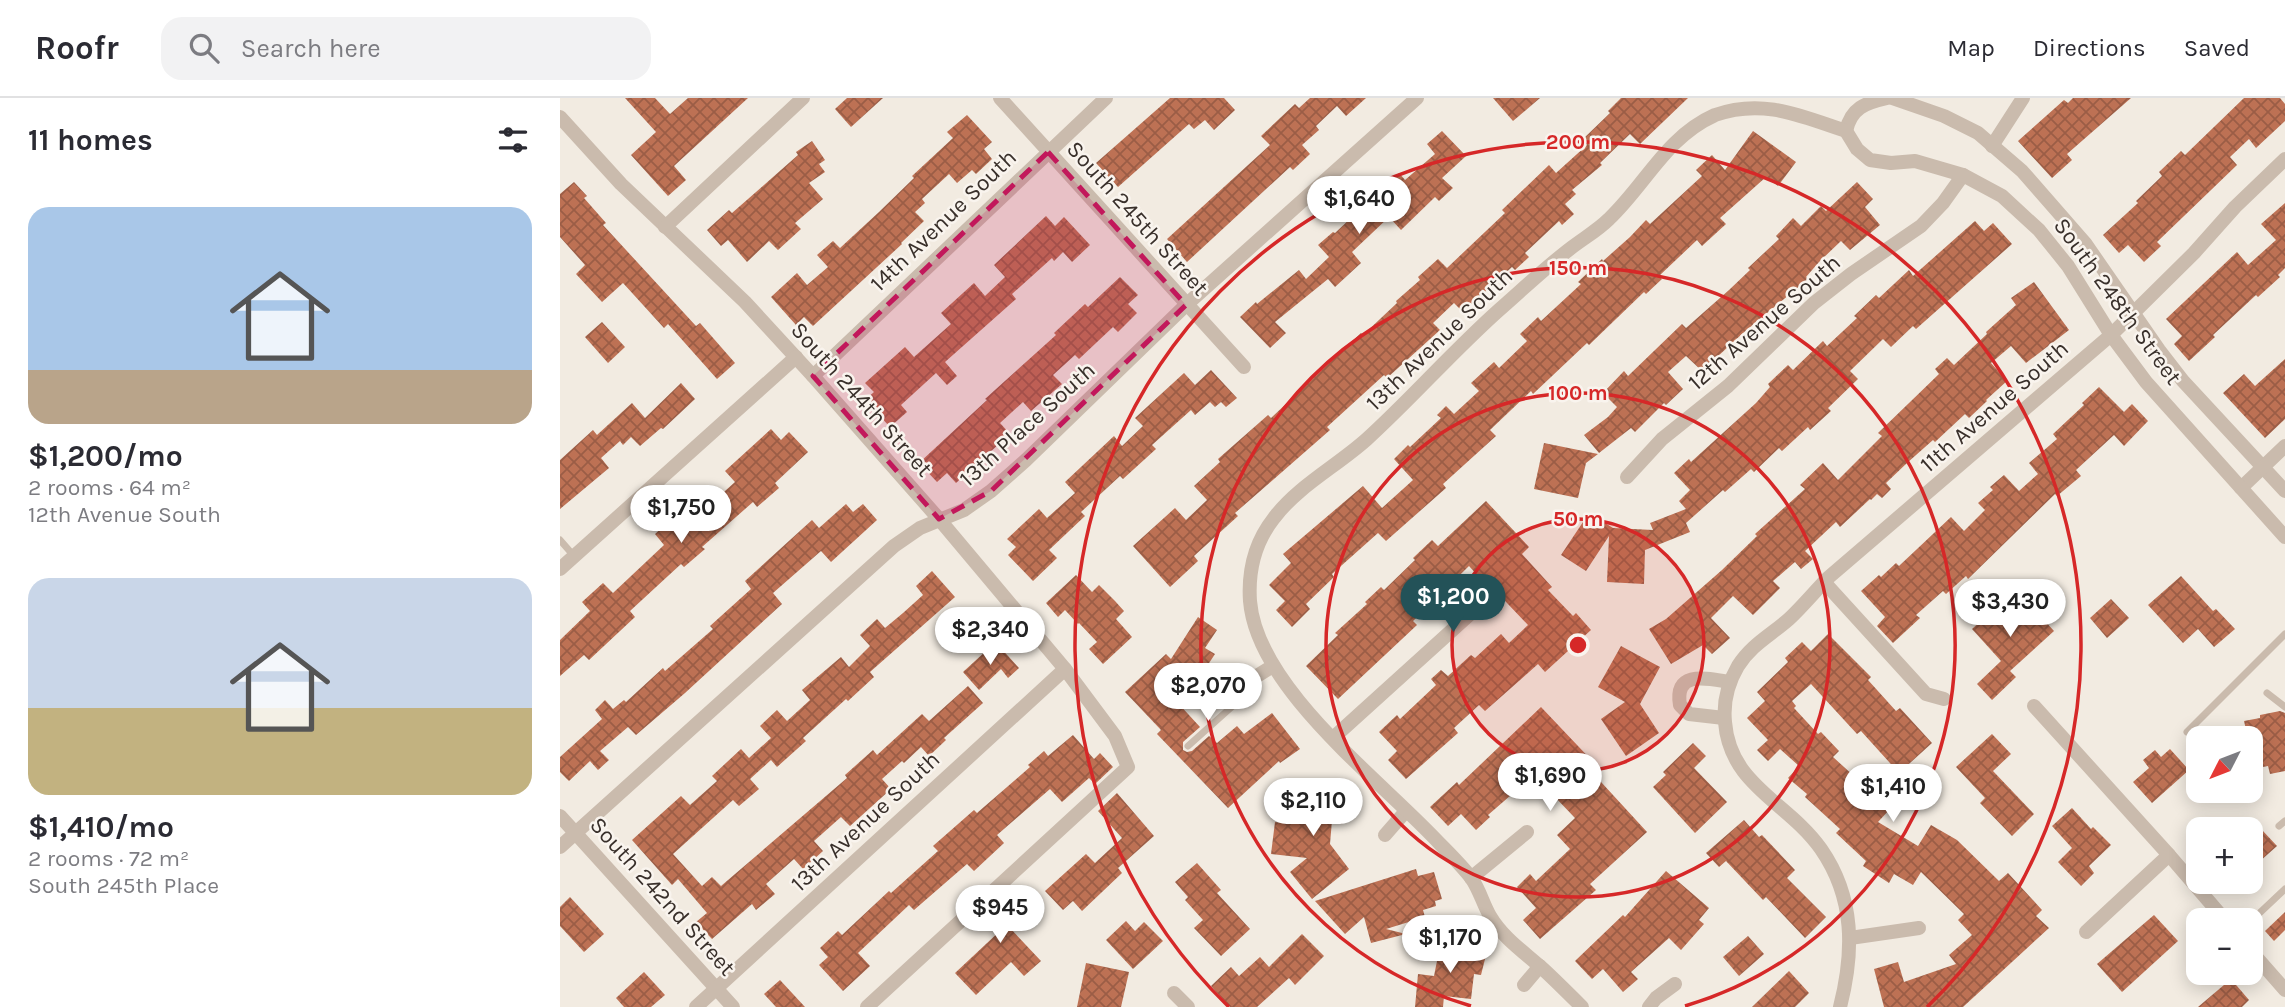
<!DOCTYPE html>
<html lang="en">
<head>
<meta charset="utf-8">
<style>
	:root { --surface:#fff; --page:#f2f2f3; --text:#2b2b33; --muted:#7c7c81; --line:#e1e1e2; --accent:#235258 }
	body { margin:0; font-family:Karla,sans-serif; background:var(--page); color:var(--text); height:100vh; display:flex; flex-direction:column; font-size:26px; white-space:nowrap }
	* { box-sizing:border-box; margin:0 }
	p { font-size:23px; color:var(--muted) }
	.icon { flex:none; width:38px; height:38px; fill:none; stroke:currentColor; stroke-width:2; stroke-linecap:round; stroke-linejoin:round }
	.map { position:relative; flex:1; overflow:hidden }
	.panel { display:flex; flex-direction:column; background:var(--surface); width:560px }
	.panel>* { flex:none }
	.needle { width:46px; rotate:228deg }
	.fabs { position:absolute; left:1626px; top:628px; display:grid; gap:14px }
	.fabs a { display:grid; place-items:center; width:77px; height:77px; border-radius:14px; background:var(--surface); box-shadow:0 4px 18px #0003; font-size:35px }
	.price { position:absolute; translate:-50% -60px; padding:0 16px; border-radius:24px; background:#fff; color:#222; font-size:23px; line-height:46px; filter:drop-shadow(0 2px 4px #0008) }
	.price::after { content:''; position:absolute; left:50%; top:42px; width:21px; height:16px; margin-left:-10px; background:inherit; clip-path:polygon(0 0,100% 0,50% 100%) }
	.price.active { background:var(--accent); color:#fff }
	ul { padding:0; list-style:none }
	li { display:grid; align-content:center; gap:14px; height:371px; padding:0 28px }
	li span { display:grid; place-items:center; height:217px; border-radius:21px; color:#555 }
	li>.icon { margin-inline-start:auto }
	span .icon { width:126px; height:126px; fill:#fffc; stroke-width:1 }
	li b { font-size:30px }
	h2 { display:flex; justify-content:space-between; align-items:center; height:84px; padding:0 28px; font-size:30px }
	header { display:flex; align-items:center; gap:42px; box-sizing:border-box; height:98px; padding:0 35px; background:var(--surface); border-bottom:2px solid var(--line) }
	header strong { font-size:33px }
	nav { display:flex; gap:38px; margin-inline-start:auto; font-size:24px }
	.search { width:490px; height:63px; background:var(--page); display:flex; align-items:center; gap:18px; box-sizing:border-box; padding:0 24px; border-radius:21px; color:var(--muted); font-size:26px }
	main { display:flex; flex:1; min-height:0 }
	.map>svg:first-child { display:block }
	.building { fill:url(#building-cross-hatch) }
	.lines { fill:none; stroke-linecap:round; stroke-linejoin:round }
	.lane { stroke:#cabbad; stroke-width:7 }
	.street { stroke:#cabbad; stroke-width:14 }
	.marked { fill:#c2185b; fill-opacity:0.2; stroke:#c2185b; stroke-width:5; stroke-dasharray:14 9; stroke-linejoin:round }
	.ring { fill:none; stroke:#d62828; stroke-width:3.5 }
	.labels { text-anchor:middle; stroke-width:5; stroke-linejoin:round; paint-order:stroke }
	.street-label { font-size:23px; fill:#39302b; stroke:#f9f4ee }
	.centre { fill:#d62828; stroke:#f9f4ee; stroke-width:3.5 }
	.ring-label { font-size:21px; text-anchor:middle; font-weight:bold; fill:#d62828; stroke:#f9f4ee; stroke-width:5; stroke-linejoin:round; paint-order:stroke }
</style>
</head>
<body>
<header>
<strong>Roofr</strong>
<div class="search"><svg class="icon" aria-label="search" viewBox="0 0 24 24"><circle cx="10" cy="10" r="6"/><path d="M15 15l6 6"/></svg>Search here</div>
<nav><a>Map</a><a>Directions</a><a>Saved</a></nav>
</header>
<main>
<section class="panel">
<h2>11 homes<svg class="icon" aria-label="filters" viewBox="0 0 24 24"><path d="M4 7h16M4 17h16"/><circle cx="9" cy="7" r="2"/><circle cx="15" cy="17" r="2"/></svg></h2>
<ul>
<li><span style="background:linear-gradient(#a9c7e8 75%,#b9a48a 0)"><svg class="icon" aria-label="home" viewBox="0 0 24 24"><path d="M3 11l9-7 9 7M6 9v11h12V9"/></svg></span><div><b>$1,200/mo</b><p>2 rooms · 64 m²</p><p>12th Avenue South</p></div></li>
<li><span style="background:linear-gradient(#c9d6e8 60%,#c2b280 0)"><svg class="icon" aria-label="home" viewBox="0 0 24 24"><path d="M3 11l9-7 9 7M6 9v11h12V9"/></svg></span><div><b>$1,410/mo</b><p>2 rooms · 72 m²</p><p>South 245th Place</p></div></li>
</ul>
</section>
<div class="map">
<svg width="1725" height="909" viewBox="0 0 1725 909">
	<defs>
		<pattern id="building-cross-hatch" width="8" height="8" patternUnits="userSpaceOnUse" patternTransform="scale(1.75)"><rect width="8" height="8" fill="#bd7154"/><path d="M0 0l8 8M0 8l8-8" fill="none" stroke="#9b5d46"/></pattern>
	</defs>
	<rect width="100%" height="100%" fill="#f2ebe1"/>
	<g class="building">
		<path d="M65,0H95L110,16L128,0H188L114,68L126,82L108,98L71,57L96,34Z"/>
		<path d="M287,0H323L291,29L275,11Z"/>
		<path d="M610,0H664L675,12L654,32L645,22L634,31L629,26L558,89L536,65Z"/>
		<path d="M750,0H806L786,18L777,8L756,28L759,32L742,47L750,56L733,72L730,69L627,164L607,141L710,47L701,38L735,6L739,10Z"/>
		<path d="M933,0H980L953,23Z"/>
		<path d="M1061,0H1128L1080,46L1070,36L1040,65L1042,67L1012,92L1016,96L1005,106L1014,116L1002,127L999,123L965,155L969,159L955,172L952,169L903,214L894,205L873,225L880,232L827,280L824,277L767,329L770,332L675,415L678,418L634,458L638,463L610,489L573,448L615,410L626,422L647,402L634,388L660,364L658,361L708,317L711,320L801,235L803,237L837,205L836,203L860,182L858,179L878,161L887,170L945,115L942,112L989,67L996,75L1027,47L1022,42L1050,15L1048,13Z"/>
		<path d="M1513,0H1571L1507,56L1512,62L1492,80L1458,43L1504,2L1508,5Z"/>
		<path d="M1684,0H1720L1725,6V23L1696,50L1689,41L1670,59L1677,67L1597,144L1601,148L1584,164L1568,147L1559,155L1543,137L1578,105L1576,103L1602,78L1599,74L1621,53L1625,57Z"/>
		<path d="M407,17L432,44L424,51L432,61L416,76L412,72L397,85L389,76L362,101L365,105L355,114L364,123L341,145L342,146L253,228L244,219L236,227L211,199L237,175L247,187L268,169L257,157L273,143L280,150L319,114L354,80L352,78L393,40L387,34Z"/>
		<path d="M882,33L906,58L882,80L893,90L879,103L875,99L841,132L829,119L792,154L801,165L775,189L768,181L715,224L726,235L710,250L680,219L696,204L697,206L739,172L746,181L769,159L758,147L773,134L775,135L839,75L845,82L875,56L867,46Z"/>
		<path d="M1193,33L1236,64L1218,88L1206,79L1160,120L1166,126L1142,148L1137,142L1099,178L1102,181L1086,196L1084,194L1029,247L1027,245L973,296L971,293L930,332L936,338L883,386L886,390L826,443L818,435L772,476L774,479L746,506L750,511L732,529L716,512L725,503L709,487L731,465L723,456L803,388L822,410L853,382L834,361L848,347L850,349L881,320L877,317L886,308L894,316L919,293L911,285L934,264L939,270L967,243L960,236L978,219L981,223L1021,186L1018,184L1042,161L1043,163L1070,139L1086,122L1090,126L1142,78L1136,72L1152,57L1165,72Z"/>
		<path d="M252,43L265,62L259,66L265,74L249,85L263,101L235,125L241,131L218,152L209,143L187,164L168,142L161,148L147,132L169,112L172,115L238,57L236,54Z"/>
		<path d="M14,84L27,98L24,100L46,125L43,127L136,228L140,225L175,265L157,281L108,226L104,230L63,185L42,204L16,176L25,167L0,139V96Z"/>
		<path d="M1297,84L1313,101L1305,109L1320,127L1290,152L1281,143L1259,164L1246,179L1248,181L1183,235L1142,273L1126,258L1108,274L1123,291L1106,307L1104,305L1075,334L1071,330L1039,355L1024,337L1048,319L1057,309L1043,295L1064,273L1068,278L1122,226L1126,230L1169,192L1190,172L1188,170L1219,141L1216,138L1233,120L1241,128L1261,108L1266,113Z"/>
		<path d="M1725,105V170L1718,177L1720,179L1698,199L1696,197L1653,237L1655,239L1629,263L1614,246L1622,238L1606,221L1677,154L1688,167L1716,142L1701,126Z"/>
		<path d="M486,118L495,128L504,119L530,147L512,164L503,154L494,163L492,160L452,196L456,201L385,264L397,278L387,287L376,275L341,307L347,314L330,329L305,302L314,294L305,285L345,249L354,259L391,226L381,215L414,185L425,198L445,179L434,167Z"/>
		<path d="M1415,123L1424,133L1433,125L1452,146L1356,231L1353,228L1331,249L1323,241L1290,273L1298,281L1268,310L1271,313L1250,332L1248,329L1222,353L1219,350L1194,374L1191,371L1165,394L1163,392L1126,425L1130,434L1085,452L1084,486L1047,484L1049,438L1026,473L1001,457L1029,415L1053,430L1093,432L1090,425L1126,411L1119,403L1130,392L1114,375L1129,361L1131,364L1196,305L1210,289L1208,286L1228,267L1233,272L1263,243L1267,248L1297,220L1294,218L1316,197L1319,200L1349,172L1353,178Z"/>
		<path d="M560,179L578,197L568,206L577,215L558,234L553,229L519,261L515,257L493,277L502,286L471,313L463,304L440,325L450,336L396,385L387,375L377,384L359,365L427,302L425,301L496,237L494,235L525,206L528,209Z"/>
		<path d="M1474,184L1509,232L1466,265L1451,248L1431,265L1447,283L1426,302L1427,303L1409,320L1405,316L1375,344L1373,342L1347,365L1326,385L1331,391L1322,400L1317,396L1311,402L1310,401L1280,429L1276,424L1245,453L1253,461L1241,471L1235,464L1213,483L1220,490L1193,517L1173,498L1151,520L1170,540L1152,556L1143,547L1111,566L1089,531L1106,521L1162,472L1197,438L1195,436L1245,391L1240,387L1263,365L1278,382L1322,338L1318,335L1379,276L1375,271L1387,260L1394,267L1427,236L1426,234L1456,207L1451,200Z"/>
		<path d="M42,224L65,249L48,265L25,239Z"/>
		<path d="M1725,261V321L1705,340L1663,295L1684,276L1695,288Z"/>
		<path d="M651,272L677,300L666,309L661,304L655,309L650,304L635,317L631,312L592,347L596,351L563,381L560,378L521,414L525,418L489,452L497,460L473,483L448,457L456,449L447,441L479,411L487,420L515,395L505,384L554,338L562,348L583,328L575,320L624,275L635,287Z"/>
		<path d="M121,285L135,301L103,331L101,330L80,348L71,339L63,347L60,343L41,360L49,370L0,411V362L33,332L37,337L72,305L85,320Z"/>
		<path d="M1539,289L1564,314L1572,306L1588,323L1564,348L1554,337L1516,372L1521,378L1497,398L1495,396L1408,481L1406,478L1386,496L1383,493L1356,517L1360,520L1333,545L1317,528L1325,519L1301,493L1319,477L1321,479L1336,465L1339,468L1391,419L1404,433L1425,412L1418,405L1433,392L1430,389L1444,377L1459,393L1478,376L1469,365L1497,341L1493,336L1524,307L1522,305Z"/>
		<path d="M211,331L221,342L229,334L248,354L215,385L219,390L197,409L193,404L142,449L145,451L124,469L121,466L70,513L75,519L29,562L24,557L0,578V542L30,513L22,504L43,485L53,495L104,447L95,436L115,418L125,429L175,384L165,373Z"/>
		<path d="M984,345L1038,356L1026,365L1018,400L974,391Z"/>
		<path d="M926,403L969,449L962,456L992,489L988,492L1013,518L1016,515L1031,532L985,574L978,566L925,613L919,607L894,630L898,635L846,681L828,662L837,653L819,634L837,617L840,621L876,587L871,581L881,572L888,578L911,557L915,560L941,536L949,545L968,527L929,486L927,488L909,468L853,523L857,527L778,601L746,568L778,537L775,535L807,506L805,504L821,489L824,492L855,462L853,460L872,442L878,448Z"/>
		<path d="M286,406L293,414L303,406L317,422L271,464L261,453L213,495L222,506L125,595L76,637L68,629L40,653L49,662L38,672L30,663L9,683L0,674V659L42,621L35,612L45,602L53,611L64,602L66,604L103,570L105,573L153,531L150,528L191,491L185,483L252,422L259,430Z"/>
		<path d="M372,473L395,499L310,574L314,579L288,603L286,601L243,640L246,643L217,669L211,662L190,681L199,691L179,708L173,702L113,756L142,788L152,779L161,788L287,680L285,677L313,652L317,657L362,616L369,623L408,588L423,605L384,640L386,642L369,658L361,649L344,665L342,663L322,681L331,691L290,728L281,719L254,743L263,753L243,771L234,761L206,786L215,796L196,812L192,806L152,841L136,824L147,815L118,781L112,787L72,742L121,698L130,707L157,683L152,678L181,651L189,660L211,640L200,628L217,612L227,623L250,602L242,592L281,559L289,569L310,548L300,537L317,521L325,530L343,515L363,497L356,488Z"/>
		<path d="M516,477L532,494L539,487L555,503L564,513L556,521L572,539L543,566L529,551L537,544L519,525L518,526L505,512L498,519L486,505Z"/>
		<path d="M1621,478L1653,513L1656,511L1675,531L1654,549L1638,531L1623,545L1588,507Z"/>
		<path d="M1456,491L1494,533L1450,573L1456,579L1432,602L1417,586L1441,563L1412,531Z"/>
		<path d="M1551,501L1569,520L1547,540L1530,520Z"/>
		<path d="M638,519L657,532L645,550L655,556L634,588L617,604L640,629L623,644V652L627,654L632,653L649,638L657,645L677,628L684,636L712,615L740,651L720,665L719,663L668,710L597,636L601,632L565,594L606,556L611,561Z"/>
		<path d="M1268,536L1311,579L1308,582L1336,613L1340,610L1372,645L1339,675L1301,633L1297,636L1251,586L1232,603L1236,608L1234,610L1258,636L1261,634L1279,653L1273,659L1330,711L1318,724L1358,748L1371,727L1397,742L1439,783L1448,775L1482,812L1476,818L1489,830L1403,909H1324L1314,871L1338,864L1344,884L1396,866L1389,857L1412,837L1398,822L1404,816L1361,774L1353,787L1334,776L1329,785L1303,768L1306,763L1276,735L1280,731L1245,699L1247,696L1228,680L1239,668L1220,651L1208,663L1197,652L1208,642L1187,620L1205,603L1197,594L1228,564L1225,560L1242,544L1251,553Z"/>
		<path d="M439,548L459,570L448,580L441,571L419,592L403,574L427,552L431,556Z"/>
		<path d="M1061,548L1100,569L1080,606L1099,635L1066,658L1041,621L1065,604L1038,589Z"/>
		<path d="M981,609L1036,667L1030,672L1087,734L1030,786L1036,792L980,841L963,822L976,810L957,789L970,776L976,783L1010,751L997,737L1015,720L974,677L928,717L930,719L916,732L901,716L888,728L870,709L897,684L899,687Z"/>
		<path d="M1720,613L1725,615V673L1710,676L1708,668L1703,669L1701,660L1690,662V640H1688L1684,623L1700,620V617Z"/>
		<path d="M1432,636L1451,656L1433,673L1474,716L1452,738L1420,705L1425,700L1396,669Z"/>
		<path d="M513,637L534,661L540,655L553,669L535,686L529,680L502,704L490,691L437,737L444,745L414,773L407,766L354,812L349,807L298,855L310,868L283,893L259,867L268,859L260,850L278,833L282,837L329,793L331,795L378,753L373,748L414,712L417,715L470,669L468,667L484,653L488,658Z"/>
		<path d="M1133,645L1146,658L1134,670L1167,704L1135,735L1093,689L1106,677L1103,674Z"/>
		<path d="M1610,651L1629,672L1592,705L1573,684L1589,670L1583,662L1595,652L1601,659Z"/>
		<path d="M745,684L791,702L782,726L772,722L770,746L789,771L752,801L730,774L747,760L711,756L715,724L724,725L725,721H731Z"/>
		<path d="M557,695L594,738L558,770L562,775L522,813L513,803L503,812L485,793L526,756L535,765L562,740L538,713Z"/>
		<path d="M1512,710L1531,731L1533,729L1551,747L1529,768L1534,775L1521,788L1498,764L1512,750L1492,728Z"/>
		<path d="M1184,722L1199,739L1202,737L1235,772L1227,780L1266,819L1245,840L1206,799L1203,802L1166,763L1159,769L1146,755Z"/>
		<path d="M1702,732L1717,748L1690,772V742Z"/>
		<path d="M637,765L661,792L657,795L690,831L661,858L634,830L643,822L625,802L628,799L615,784Z"/>
		<path d="M856,771L858,778L874,774L882,801L875,803L876,808L863,812L865,819L826,831L846,836L811,845L804,819L785,836L755,803Z"/>
		<path d="M1106,773L1149,810L1139,822L1144,826L1121,852L1109,840L1071,874L1078,881L1063,894L1043,871L1032,881L1015,863L1063,817L1065,819Z"/>
		<path d="M453,787L472,807L449,829L481,863L464,878L451,864L416,897L395,875L442,831L425,813Z"/>
		<path d="M10,799L44,836L24,854L0,828V809Z"/>
		<path d="M1725,814V832L1714,843L1705,833Z"/>
		<path d="M1594,817L1618,843L1562,894L1537,866Z"/>
		<path d="M566,823L575,833L584,824L603,843L573,871L546,842Z"/>
		<path d="M742,836L764,858L735,887L729,880L697,909H670L651,888L671,869L679,878L700,859L709,869Z"/>
		<path d="M1188,838L1204,856L1179,878L1163,859Z"/>
		<path d="M881,843L927,853L921,877L914,876L911,901L884,898L883,909H855L858,876L874,878Z"/>
		<path d="M526,865L569,874L561,909H517Z"/>
		<path d="M1229,873L1249,895L1235,909H1192Z"/>
		<path d="M84,874L105,897L91,909H64L56,900Z"/>
		<path d="M1671,881L1689,902L1682,909H1638Z"/>
		<path d="M220,882L245,909H216L204,896Z"/>
	</g>
	<g class="lines">
		<g class="lane">
			<path d="M0,442L14,458"/>
			<path d="M1707,595L1725,609"/>
			<path d="M1627,634L1725,536"/>
			<path d="M628,648L676,605L692,581"/>
			<path d="M1719,728L1725,723"/>
			<path d="M1690,824L1725,791"/>
		</g>
		<g class="street">
			<path d="M440,0L684,269"/>
			<path d="M1332,0L1384,18L1418,35L1462,73L1525,145L1599,252L1623,283L1725,393"/>
			<path d="M0,19L61,86L185,204L253,278L379,421L505,571L555,638L568,669L307,909"/>
			<path d="M1286,33C1291,10 1305,5 1327,0"/>
			<path d="M1432,48L1463,0"/>
			<path d="M105,129L243,0"/>
			<path d="M253,278L546,0"/>
			<path d="M1067,379L1102,341L1168,288L1254,205L1291,176L1361,128L1383,105L1403,77"/>
			<path d="M1681,390L1725,348"/>
			<path d="M0,471L236,259"/>
			<path d="M1264,484L1366,596L1384,601"/>
			<path d="M692,581L713,568"/>
			<path d="M1474,608L1609,757L1665,822"/>
			<path d="M1164,620L1129,616L1120,607C1114,571 1149,581 1170,584"/>
			<path d="M773,640L910,516"/>
			<path d="M0,718L173,909"/>
			<path d="M825,737L846,713"/>
			<path d="M0,749L334,448L360,430L404,412L431,393L466,362L626,207L857,0"/>
			<path d="M911,780L967,734"/>
			<path d="M1526,834L1609,757"/>
			<path d="M1290,840L1359,830"/>
			<path d="M1690,852L1725,892"/>
			<path d="M964,887L980,868"/>
			<path d="M614,895L628,909"/>
			<path d="M136,909L505,571"/>
			<path d="M1022,909C1009,896 996,883 983,871C964,854 943,840 930,818C923,806 920,793 912,781C903,769 891,757 880,746C823,684 697,591 690,503C688,473 695,444 714,420C738,388 777,368 807,341C852,300 893,253 939,212C963,191 986,169 1011,150C1024,140 1038,132 1049,121C1086,86 1106,39 1155,17C1203,0 1241,18 1286,33L1297,51L1310,62L1331,65L1355,63L1403,77L1442,98L1479,132L1508,168L1551,237L1586,284L1725,439"/>
			<path d="M1089,909L1096,900L1115,886"/>
			<path d="M1280,909C1294,854 1295,800 1261,751C1228,704 1170,688 1165,624C1163,604 1168,585 1178,568C1191,547 1211,537 1229,521C1243,508 1255,493 1269,479L1551,237L1634,155L1675,109L1725,61"/>
		</g>
	</g>
	<path class="marked" d="M488,54L626,207L431,393L379,421L253,278Z"/>
	<circle cx="1018" cy="547" r="126" fill="#d62828" fill-opacity=".12"/>
	<g class="ring">
		<circle cx="1018" cy="547" r="126"/>
		<circle cx="1018" cy="547" r="252"/>
		<path d="M911 908A377 377 0 1 1 1125 908"/>
		<path d="M669 909A503 503 0 1 1 1367 909"/>
	</g>
	<g class="labels">
		<g class="street-label">
			<text transform="translate(578 120) rotate(48)" y="8">South 245th Street</text>
			<text transform="translate(383 122) rotate(-44)" y="8">14th Avenue South</text>
			<text transform="translate(1558 203) rotate(54)" y="8">South 248th Street</text>
			<text transform="translate(1204 224) rotate(-41)" y="8">12th Avenue South</text>
			<text transform="translate(879 241) rotate(-44)" y="8">13th Avenue South</text>
			<text transform="translate(302 301) rotate(48)" y="8">South 244th Street</text>
			<text transform="translate(1434 308) rotate(-41)" y="8">11th Avenue South</text>
			<text transform="translate(467 326) rotate(-42)" y="8">13th Place South</text>
			<text transform="translate(305 723) rotate(-43)" y="8">13th Avenue South</text>
			<text transform="translate(103 798) rotate(48)" y="8">South 242nd Street</text>
		</g>
	</g>
	<circle cx="1018" cy="547" r="10" class="centre"/>
	<g class="ring-label">
		<text x="1018" y="51">200 m</text>
		<text x="1018" y="177">150 m</text>
		<text x="1018" y="302">100 m</text>
		<text x="1018" y="428">50 m</text>
	</g>
</svg>
<div class="fabs">
<a><svg class="needle" viewBox="-14 -14 28 28"><path d="M0-13l5 13h-10z" fill="#e53935"/><path d="M0 13l5-13h-10z" fill="#7c7c81"/></svg></a>
<a>+</a>
<a>−</a>
</div>
<b class="price" style="left:799px;top:138px">$1,640</b>
<b class="price" style="left:121px;top:447px">$1,750</b>
<b class="price active" style="left:893px;top:536px">$1,200</b>
<b class="price" style="left:1450px;top:541px">$3,430</b>
<b class="price" style="left:430px;top:569px">$2,340</b>
<b class="price" style="left:648px;top:625px">$2,070</b>
<b class="price" style="left:990px;top:715px">$1,690</b>
<b class="price" style="left:1333px;top:726px">$1,410</b>
<b class="price" style="left:753px;top:740px">$2,110</b>
<b class="price" style="left:440px;top:847px">$945</b>
<b class="price" style="left:890px;top:877px">$1,170</b>
</div>
</main>
</body>
</html>
